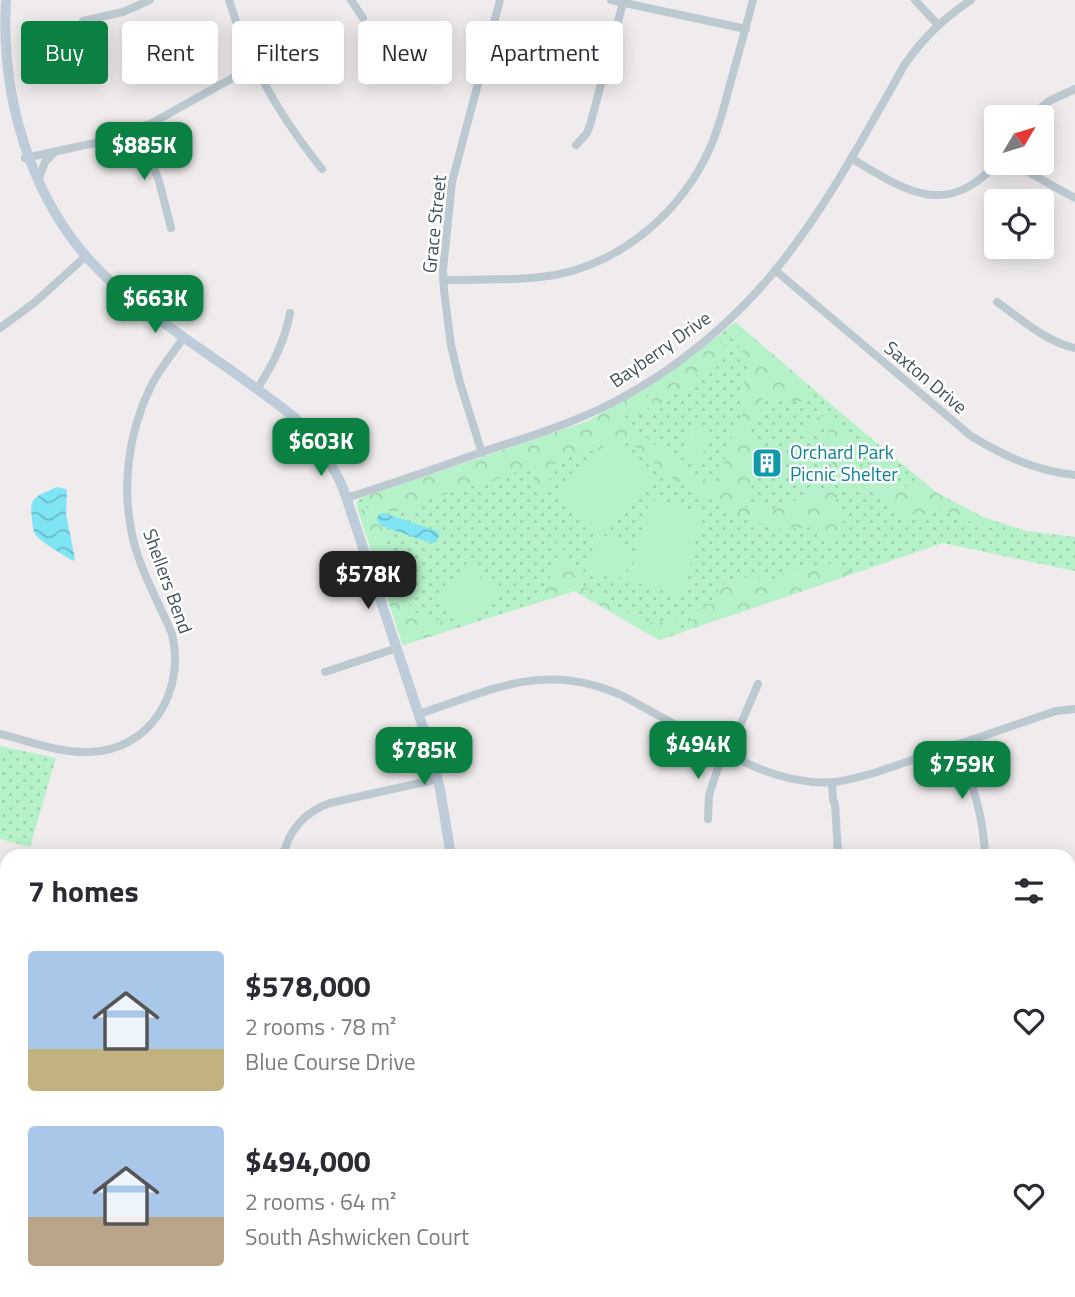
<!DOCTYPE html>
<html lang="en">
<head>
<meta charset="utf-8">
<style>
	:root { --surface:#fff; --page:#f2f2f3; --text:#2b2b33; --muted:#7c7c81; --accent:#0b8043 }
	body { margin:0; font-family:"Titillium Web",sans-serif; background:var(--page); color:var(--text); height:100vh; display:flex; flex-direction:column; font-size:26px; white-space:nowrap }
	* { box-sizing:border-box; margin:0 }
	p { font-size:23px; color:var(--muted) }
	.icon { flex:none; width:38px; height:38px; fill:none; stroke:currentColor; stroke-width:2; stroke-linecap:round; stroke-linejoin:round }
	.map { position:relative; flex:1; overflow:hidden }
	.sheet { position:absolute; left:0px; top:849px; width:1076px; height:450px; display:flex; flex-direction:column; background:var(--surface); border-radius:21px 21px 0 0; box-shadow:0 4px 18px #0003 }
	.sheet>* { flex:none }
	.top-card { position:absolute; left:21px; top:21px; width:700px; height:63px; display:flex; gap:14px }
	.needle { width:46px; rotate:52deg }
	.fabs { position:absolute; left:984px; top:105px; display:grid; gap:14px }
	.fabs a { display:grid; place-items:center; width:70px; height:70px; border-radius:7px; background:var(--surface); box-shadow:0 4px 18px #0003; font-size:35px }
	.price { position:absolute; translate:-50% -60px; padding:0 16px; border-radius:14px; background:var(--accent); color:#fff; font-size:23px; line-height:46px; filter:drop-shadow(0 2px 4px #0008) }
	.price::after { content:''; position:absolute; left:50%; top:42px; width:21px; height:16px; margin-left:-10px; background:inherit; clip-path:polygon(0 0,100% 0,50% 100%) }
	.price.current { background:#222; color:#fff }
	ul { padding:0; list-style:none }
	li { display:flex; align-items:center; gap:21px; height:175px; padding:0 28px }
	li span { display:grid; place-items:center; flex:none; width:196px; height:140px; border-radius:7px; color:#555 }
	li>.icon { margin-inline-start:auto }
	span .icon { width:84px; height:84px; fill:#fffc; stroke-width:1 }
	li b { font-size:30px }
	h2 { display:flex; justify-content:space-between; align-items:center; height:84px; padding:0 28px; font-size:30px }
	.chip { padding:0 24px; border-radius:7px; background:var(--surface); box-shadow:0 4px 18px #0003; font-size:24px; line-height:63px }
	.chip.current { background:var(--accent); color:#fff }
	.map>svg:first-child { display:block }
	.grass { fill:url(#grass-dots) }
	.forest { fill:url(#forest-crowns) }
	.garden { fill:#b6f2c9 }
	.water { fill:url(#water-waves) }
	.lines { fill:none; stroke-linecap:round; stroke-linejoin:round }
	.street { stroke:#bcc9d1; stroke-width:8 }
	.secondary { stroke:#bdccd8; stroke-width:10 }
	.labels { text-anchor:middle; stroke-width:5; stroke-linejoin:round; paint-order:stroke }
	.street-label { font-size:19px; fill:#44525c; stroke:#fff }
	.culture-label { font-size:19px; fill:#0d838f; stroke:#fff; text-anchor:start }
</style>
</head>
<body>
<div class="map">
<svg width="1075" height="1297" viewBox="0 0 1075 1297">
	<defs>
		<pattern id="grass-dots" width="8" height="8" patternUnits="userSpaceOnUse" patternTransform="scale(1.75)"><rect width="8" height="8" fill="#b6f2c9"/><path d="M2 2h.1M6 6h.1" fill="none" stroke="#9ed1af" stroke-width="1.8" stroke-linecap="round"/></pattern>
		<pattern id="forest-crowns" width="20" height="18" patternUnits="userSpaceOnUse" patternTransform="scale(1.75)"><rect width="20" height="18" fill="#b6f2c9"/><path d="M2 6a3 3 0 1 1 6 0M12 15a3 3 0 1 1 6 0" fill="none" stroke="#9ed1af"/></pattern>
		<pattern id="water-waves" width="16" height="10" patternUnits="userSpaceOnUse" patternTransform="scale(1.75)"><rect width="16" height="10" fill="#7fe4f3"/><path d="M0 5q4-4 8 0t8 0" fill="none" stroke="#6abbc8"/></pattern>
	</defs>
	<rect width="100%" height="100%" fill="#f0eced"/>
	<g class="grass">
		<path d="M735,322L860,429L936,492L983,517L1026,531L1075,537V571L943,543L659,640L575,591L403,645L356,503L360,499L370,495L586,422L653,385L711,342Z"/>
		<path d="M0,746L56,758L30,847L0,839Z"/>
	</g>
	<g class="forest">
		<path d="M735,322L817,392L802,402L762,399L760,414L751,429L758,456L757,474L744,506L750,510L760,499L774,509C787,506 791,499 805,499L804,490L811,486L818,494L837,488L840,496L835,498L840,512L846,519L839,525L843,540L830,543L820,527L781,529L754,523L673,479L631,443L614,437L599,450L571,453L547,469L551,489L546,492L534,483L533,465L509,475L436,497L426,495L424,505L411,511H389L383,521L384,534L412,611L431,619L448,622L445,632L403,645L358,511L369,507L364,497L586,422L637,393L649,411L644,417L632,412L622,418L686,469L722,488C722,472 724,455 730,440C733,433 739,427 741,420C746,404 742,372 750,361L725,330Z"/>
		<path d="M718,336L728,350L691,380L694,385L681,395L677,391L657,407L643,390L675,369Z"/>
		<path d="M823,416L849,435L854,458L864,465L877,458L889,466L885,477L899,491L912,483L920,481C944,500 973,515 1003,525L995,529L968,521L941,508L924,521L906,517L871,491L849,492L831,462V451L822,442L829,431L821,423L812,435L805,429L816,418Z"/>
		<path d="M557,541L568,556L585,587L643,622L657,623L676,618L680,633L659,640L575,591L539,602L537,597L559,564L556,548Z"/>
		<path d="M836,563L852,574L697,627L689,613L699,603L712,604C724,574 737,578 766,576L763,584L786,579L782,572L811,566Z"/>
	</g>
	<g class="garden">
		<path d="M693,425L711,432L699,464L681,457Z"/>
		<path d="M618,437L657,478L596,536L558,495Z"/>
		<path d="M650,499L703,513L682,595L629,581Z"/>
		<path d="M602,536C628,536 641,565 617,580L595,572L585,571L595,542L597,538Z"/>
		<path d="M467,563L480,575V579H483L497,591L467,625L454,613L453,609H450L436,597Z"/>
	</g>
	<g class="water">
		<path d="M57,487L66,489L67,491L66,514L75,559L73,561C64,555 40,542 35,534C33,530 32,523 32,518C28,495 39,496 57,487Z"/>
		<path d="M384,513L437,531L439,533L438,538L435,543H431L382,526L379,523L377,519L379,514Z"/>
	</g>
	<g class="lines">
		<g class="street">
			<path d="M229,0C248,63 281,118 322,169"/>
			<path d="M351,0L363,18"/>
			<path d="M611,0L746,29"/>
			<path d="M915,0L938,25"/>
			<path d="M83,21L123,12L150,0"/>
			<path d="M1029,117L1049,101L1075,89"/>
			<path d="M138,129L159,181L171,228"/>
			<path d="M576,145L587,133L590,125L623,3"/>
			<path d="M25,158L95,143L152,123L254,66"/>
			<path d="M851,158C904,190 946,220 997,163"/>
			<path d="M1012,163L1075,198"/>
			<path d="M39,178L45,162L53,154"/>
			<path d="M775,270L971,436C1004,456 1036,471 1075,475"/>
			<path d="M443,280C480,279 519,281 555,275C623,262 682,211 710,148C718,130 723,111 728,92C736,62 745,31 753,0"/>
			<path d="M997,302C1021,319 1046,342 1075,348"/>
			<path d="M0,328L34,303L86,256"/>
			<path d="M257,389C273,365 285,341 290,313"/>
			<path d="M482,453L460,383L451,345L444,290L443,270L452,182L500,0"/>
			<path d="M346,498C392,484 437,468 482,452C512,442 543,433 572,421C646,392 717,339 768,279C823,214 863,138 905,64C924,37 943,19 971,0"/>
			<path d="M325,672L397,648"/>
			<path d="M419,714C492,690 546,660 623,696C647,709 670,722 694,735C737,760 783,786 835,782C849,780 863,776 877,772L1056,711L1075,709"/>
			<path d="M0,734C29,741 59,753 89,752C151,751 186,690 172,634C159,603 141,572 133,539C121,488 128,433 151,386C160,368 173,353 184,337"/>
			<path d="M958,744C971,781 984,816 985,856"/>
			<path d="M832,782L833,800L835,804L838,853"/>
			<path d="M708,819L709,795L718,768L734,740L758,684"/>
			<path d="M283,856C289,829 305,812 330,803L438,779"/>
			<path d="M1069,1062L1075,1063"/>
			<path d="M188,1292L210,1297"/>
			<path d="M509,1292L514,1297"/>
			<path d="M372,1297L374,1292"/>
			<path d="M381,1297L383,1292"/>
			<path d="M850,1297L852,1292"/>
		</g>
		<g class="secondary">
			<path d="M6,0C0,106 36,218 117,287C173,334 237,371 294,417C315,439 331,461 343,488L429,745L440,789L451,856"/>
			<path d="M0,1048L7,1050"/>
			<path d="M869,1292L889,1297"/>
		</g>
	</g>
	<defs>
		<g id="building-square" transform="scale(1.575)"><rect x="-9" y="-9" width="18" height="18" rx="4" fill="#0f9aa8" stroke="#fff"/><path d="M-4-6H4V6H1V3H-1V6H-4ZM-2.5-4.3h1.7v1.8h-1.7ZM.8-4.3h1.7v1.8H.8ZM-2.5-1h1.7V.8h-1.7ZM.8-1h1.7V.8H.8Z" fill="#fff"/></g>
	</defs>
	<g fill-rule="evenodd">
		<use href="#building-square" x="767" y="463"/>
	</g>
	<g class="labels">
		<g class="street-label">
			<text transform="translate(434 224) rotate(-84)" y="7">Grace Street</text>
			<text transform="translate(660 349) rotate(-35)" y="7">Bayberry Drive</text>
			<text transform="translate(926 377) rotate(40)" y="7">Saxton Drive</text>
			<text transform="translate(168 581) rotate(70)" y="7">Shellers Bend</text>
		</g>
		<g class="culture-label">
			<text x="790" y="459">Orchard Park<tspan x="790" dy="22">Picnic Shelter</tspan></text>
		</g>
	</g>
</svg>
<div class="fabs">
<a><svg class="needle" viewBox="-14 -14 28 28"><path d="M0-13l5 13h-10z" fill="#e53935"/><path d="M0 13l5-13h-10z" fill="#7c7c81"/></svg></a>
<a><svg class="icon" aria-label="locate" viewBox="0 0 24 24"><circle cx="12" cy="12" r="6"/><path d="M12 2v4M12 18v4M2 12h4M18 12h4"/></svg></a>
</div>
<b class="price" style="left:144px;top:182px">$885K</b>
<b class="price" style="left:155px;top:335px">$663K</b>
<b class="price" style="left:321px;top:478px">$603K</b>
<b class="price current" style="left:368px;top:611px">$578K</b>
<b class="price" style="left:698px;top:781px">$494K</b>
<b class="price" style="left:424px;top:787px">$785K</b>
<b class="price" style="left:962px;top:801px">$759K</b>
<div class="top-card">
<a class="chip current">Buy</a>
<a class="chip">Rent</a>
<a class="chip">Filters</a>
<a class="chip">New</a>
<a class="chip">Apartment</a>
</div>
<section class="sheet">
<h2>7 homes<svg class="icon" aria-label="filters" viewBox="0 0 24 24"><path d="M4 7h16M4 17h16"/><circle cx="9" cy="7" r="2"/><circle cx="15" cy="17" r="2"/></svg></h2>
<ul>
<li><span style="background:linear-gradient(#a9c7e8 70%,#c2b280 0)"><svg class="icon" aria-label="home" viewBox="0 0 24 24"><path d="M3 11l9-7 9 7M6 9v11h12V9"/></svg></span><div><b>$578,000</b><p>2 rooms · 78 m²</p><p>Blue Course Drive</p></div><svg class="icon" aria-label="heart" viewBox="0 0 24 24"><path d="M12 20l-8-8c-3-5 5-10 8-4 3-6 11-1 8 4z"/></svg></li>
<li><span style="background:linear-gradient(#a9c7e8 65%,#b9a48a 0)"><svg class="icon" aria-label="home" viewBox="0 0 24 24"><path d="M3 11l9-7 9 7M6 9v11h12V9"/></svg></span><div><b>$494,000</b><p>2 rooms · 64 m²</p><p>South Ashwicken Court</p></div><svg class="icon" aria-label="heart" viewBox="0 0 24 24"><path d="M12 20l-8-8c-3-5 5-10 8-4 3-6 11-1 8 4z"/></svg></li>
</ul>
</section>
</div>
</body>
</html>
